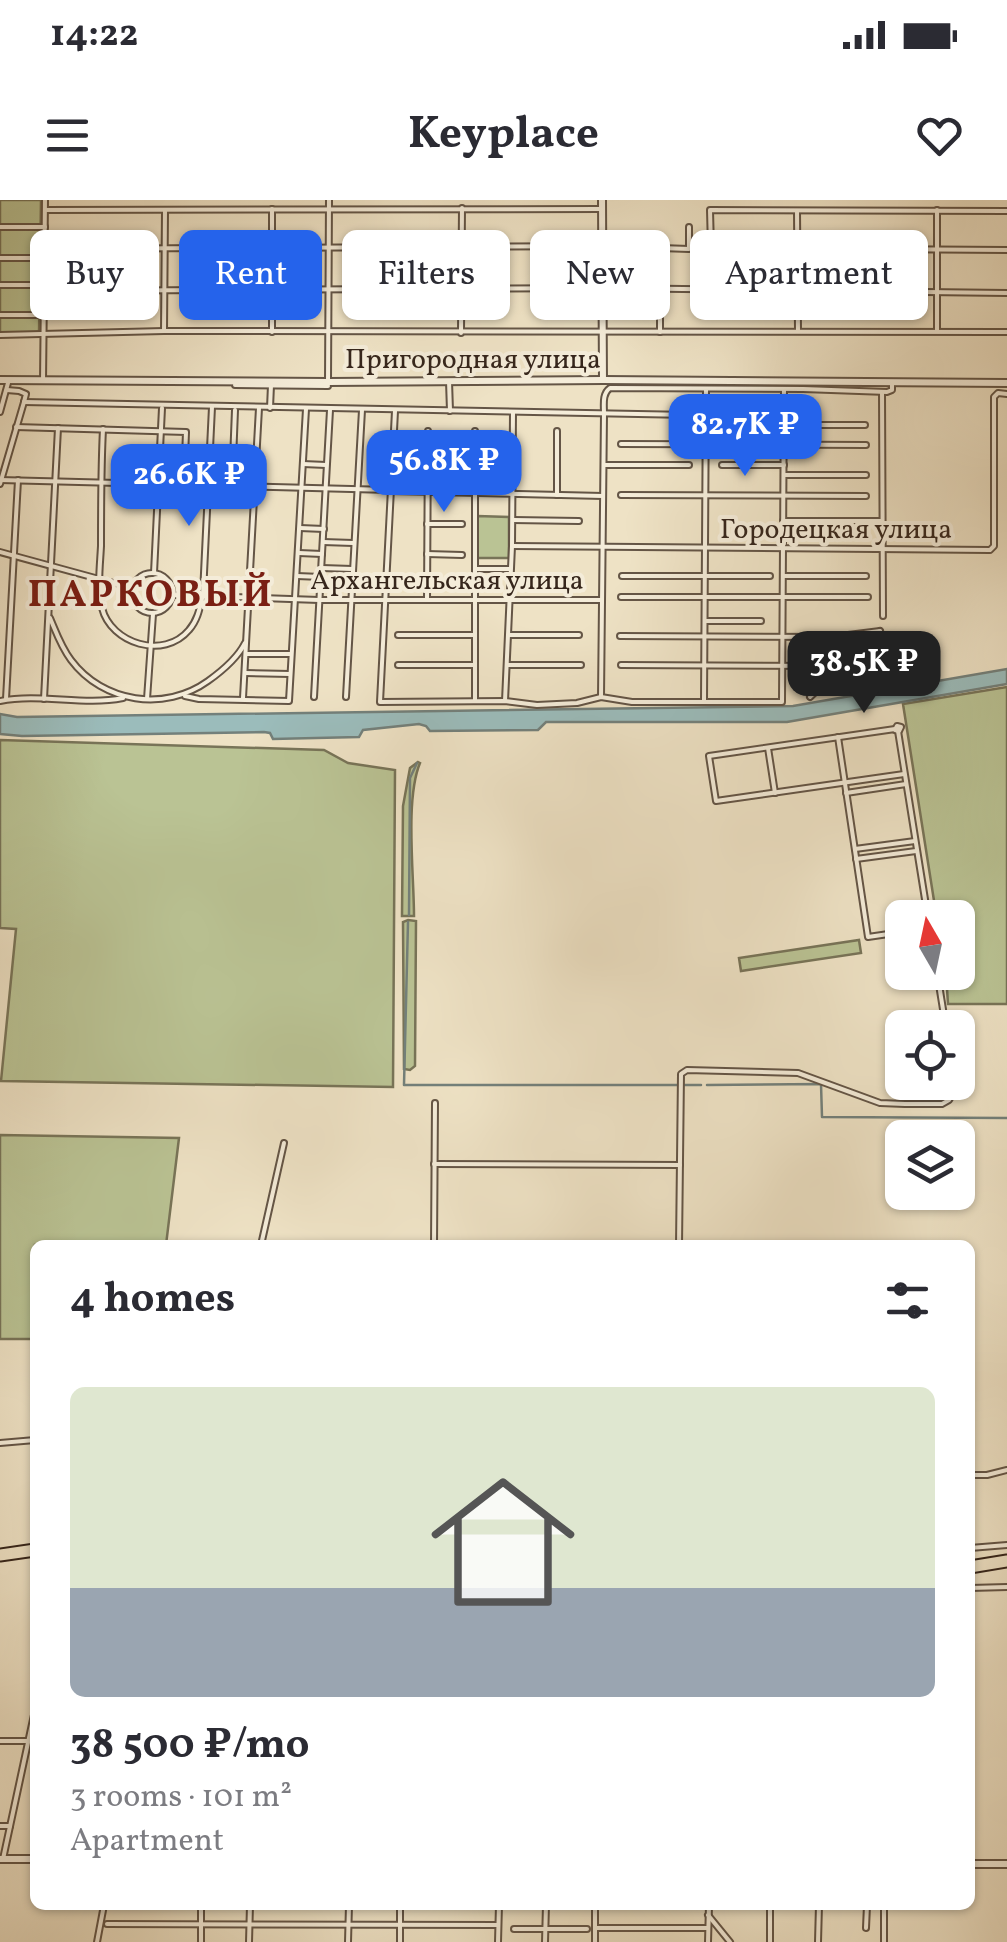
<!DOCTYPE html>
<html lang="en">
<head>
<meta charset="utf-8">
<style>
	:root { --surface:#fff; --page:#f7f7f7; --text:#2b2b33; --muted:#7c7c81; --line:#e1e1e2; --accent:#2563eb }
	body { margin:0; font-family:Vollkorn,serif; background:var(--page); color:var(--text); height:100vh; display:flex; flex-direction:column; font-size:38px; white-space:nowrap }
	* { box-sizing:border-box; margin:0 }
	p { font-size:32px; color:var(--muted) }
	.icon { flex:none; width:55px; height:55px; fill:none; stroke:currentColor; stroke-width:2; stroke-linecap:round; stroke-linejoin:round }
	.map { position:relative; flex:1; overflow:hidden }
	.sheet { position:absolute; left:30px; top:1040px; width:945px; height:670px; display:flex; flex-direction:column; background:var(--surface); border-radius:15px; box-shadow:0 2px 8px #0004 }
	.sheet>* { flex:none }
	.top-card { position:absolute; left:30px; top:30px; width:948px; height:90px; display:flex; gap:20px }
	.needle { width:65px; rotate:351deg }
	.fabs { position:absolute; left:885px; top:700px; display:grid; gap:20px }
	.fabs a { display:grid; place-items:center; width:90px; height:90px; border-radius:15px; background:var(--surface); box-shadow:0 2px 8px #0004; font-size:50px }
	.price { position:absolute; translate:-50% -85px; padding:0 22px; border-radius:20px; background:var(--accent); color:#fff; font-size:32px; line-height:65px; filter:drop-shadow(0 2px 5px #0008) }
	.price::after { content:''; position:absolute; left:50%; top:60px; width:30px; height:22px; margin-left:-15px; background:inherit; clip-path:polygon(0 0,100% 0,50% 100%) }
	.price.active { background:#222; color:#fff }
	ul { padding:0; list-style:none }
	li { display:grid; align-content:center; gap:20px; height:530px; padding:0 40px }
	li+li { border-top:2px solid var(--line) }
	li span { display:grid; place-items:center; height:310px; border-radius:15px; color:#555 }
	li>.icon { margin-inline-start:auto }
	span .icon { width:180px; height:180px; fill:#fffc; stroke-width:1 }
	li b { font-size:42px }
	h2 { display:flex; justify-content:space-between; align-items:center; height:120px; padding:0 40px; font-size:42px }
	.chip { padding:0 35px; border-radius:15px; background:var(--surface); box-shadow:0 2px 8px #0004; font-size:35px; line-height:90px }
	.chip.active { background:var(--accent); color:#fff }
	.status { display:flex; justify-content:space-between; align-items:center; height:70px; padding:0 50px; background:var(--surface); direction:ltr }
	.status svg { height:28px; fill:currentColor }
	header { display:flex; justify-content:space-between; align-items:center; height:130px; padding:0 40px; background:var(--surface); font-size:45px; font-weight:700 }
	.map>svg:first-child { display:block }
	.green { fill:#bac394; stroke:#787458; stroke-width:2.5 }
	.water { fill:#9bbcbb; stroke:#73807b; stroke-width:2.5 }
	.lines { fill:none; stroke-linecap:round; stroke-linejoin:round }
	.stream { stroke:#73807b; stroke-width:2.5 }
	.minor-casing { stroke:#645546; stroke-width:8 }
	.tertiary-casing { stroke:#645546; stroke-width:10 }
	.trunk-casing { stroke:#36261c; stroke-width:15 }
	.minor { stroke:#f4ecd9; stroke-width:4 }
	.tertiary { stroke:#f4ecd9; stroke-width:6 }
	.trunk { stroke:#eee2c5; stroke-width:11 }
	.labels { text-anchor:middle; stroke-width:8; stroke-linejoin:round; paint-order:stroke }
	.street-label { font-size:28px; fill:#36261c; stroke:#f4ecd9 }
	.district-label { font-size:38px; font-weight:bold; letter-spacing:2.5px; fill:#7a1f14; stroke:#f4ecd9 }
</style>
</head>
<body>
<div class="status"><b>14:22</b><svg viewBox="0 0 49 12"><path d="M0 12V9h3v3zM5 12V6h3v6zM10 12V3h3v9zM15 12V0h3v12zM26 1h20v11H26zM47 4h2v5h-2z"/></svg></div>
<header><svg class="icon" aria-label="menu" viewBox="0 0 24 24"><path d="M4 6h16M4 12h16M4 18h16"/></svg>Keyplace<svg class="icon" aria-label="heart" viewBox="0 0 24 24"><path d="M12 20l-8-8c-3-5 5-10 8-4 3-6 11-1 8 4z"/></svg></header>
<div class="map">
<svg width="1007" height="1742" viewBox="0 0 1007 1742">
	<rect width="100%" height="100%" fill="#eee2c5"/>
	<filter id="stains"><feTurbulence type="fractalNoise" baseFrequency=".002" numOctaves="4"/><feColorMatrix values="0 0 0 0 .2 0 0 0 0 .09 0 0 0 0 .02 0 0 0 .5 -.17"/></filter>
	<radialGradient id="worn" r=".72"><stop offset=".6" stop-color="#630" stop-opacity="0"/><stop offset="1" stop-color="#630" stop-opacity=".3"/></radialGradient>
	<g class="green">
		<path d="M0,0H41L39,134L0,135Z"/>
		<path d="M477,316L509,317V358H477Z"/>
		<path d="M1007,487V804H948L946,773L958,772V718L938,717L935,707L903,504Z"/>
		<path d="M0,540L324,550L348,563L395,570L393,887L1,881L16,729L0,728Z"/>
		<path d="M418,562L420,563C405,599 414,674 414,716H402L403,606L410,568Z"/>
		<path d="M408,720L416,721L415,866L410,870L404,869L403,722Z"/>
		<path d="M859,740L861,753L741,771L739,758Z"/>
		<path d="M0,935L179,938L166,1045H35V1139H0Z"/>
	</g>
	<path class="water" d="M1007,469V484L787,522H546L538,530L430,531L426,526L419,524L363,530L359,537L273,539L270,533L264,532L22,536L0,534V514L17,517L793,506Z"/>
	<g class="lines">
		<g class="stream">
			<path d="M409,715L410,578L417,563"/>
			<path d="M408,722L404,885H701"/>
			<path d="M707,885L821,884L822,917L1007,918"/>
		</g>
		<g class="minor-casing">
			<g id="minor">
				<path d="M45,10L601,9"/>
				<path d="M797,11L798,131"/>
				<path d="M1007,11L710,10L711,48L1007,50"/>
				<path d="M0,27H45"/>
				<path d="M45,49L604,46L689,49V27"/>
				<path d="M0,58H45"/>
				<path d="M0,85H44"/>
				<path d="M44,91L603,88L1007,93"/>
				<path d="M660,91V132"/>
				<path d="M0,115H43"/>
				<path d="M937,130V10"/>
				<path d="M164,131L165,11"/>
				<path d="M272,132V9"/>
				<path d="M461,133L462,8"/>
				<path d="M0,135L164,131L1007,132"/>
				<path d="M43,181L45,0"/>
				<path d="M449,181L450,211"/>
				<path d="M328,182L329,0"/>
				<path d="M235,185L328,186"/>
				<path d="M7,190L19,191L26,194L24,202"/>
				<path d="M882,192L883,416"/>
				<path d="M24,202L690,215"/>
				<path d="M270,208L271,185"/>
				<path d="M395,211L380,502L505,501L537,505L577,503L601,497L632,502H782L784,189"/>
				<path d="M0,212L8,183"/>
				<path d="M722,225H865"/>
				<path d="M16,227L186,232L184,284"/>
				<path d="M103,229C101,268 101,307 101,346C100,366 97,388 102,408C111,444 164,460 189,430C198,420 200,407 203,394L212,207"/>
				<path d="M557,231V295"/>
				<path d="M621,244L866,245"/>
				<path d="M303,264L326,265"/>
				<path d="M604,265H689"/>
				<path d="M722,265H784"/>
				<path d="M784,275H866"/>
				<path d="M0,280L390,290"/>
				<path d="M0,284L24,202"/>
				<path d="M232,285L235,210"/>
				<path d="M392,291L603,296"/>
				<path d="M621,295L866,296"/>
				<path d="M513,320L579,321"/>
				<path d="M783,321H882"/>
				<path d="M427,324H462"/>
				<path d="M300,328L324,329"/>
				<path d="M323,342L353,343"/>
				<path d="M512,346L990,350L994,346V197L998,193L1007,194"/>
				<path d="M0,352L132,388"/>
				<path d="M299,353L322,354"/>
				<path d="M427,354L462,355"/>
				<path d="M322,368L352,369"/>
				<path d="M475,369H510"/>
				<path d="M154,373L162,208"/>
				<circle cx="152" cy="393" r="20"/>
				<path d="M297,376L321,377"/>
				<path d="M622,376H770"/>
				<path d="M783,376H866"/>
				<path d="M428,385H458"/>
				<path d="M172,395L319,400H602"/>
				<path d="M621,397H868"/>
				<path d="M427,400L428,231"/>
				<path d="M50,418C56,432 61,447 71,460C103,503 165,512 208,481C222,471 237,459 245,443"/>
				<path d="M706,421H761"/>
				<path d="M398,435H475"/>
				<path d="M509,435H579"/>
				<path d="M620,436L832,437L880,431"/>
				<path d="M246,454H291"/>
				<path d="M398,465H474"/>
				<path d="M507,465H581"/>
				<path d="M621,465L843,466"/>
				<path d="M245,473L290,474"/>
				<path d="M185,496L199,499L289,501L306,209"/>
				<path d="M314,497L330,210"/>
				<path d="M346,497L362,210"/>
				<path d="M601,497L604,214C604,204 602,194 610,188L803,189L887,192L892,190V183"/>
				<path d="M810,497L880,431"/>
				<path d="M243,498L259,208"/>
				<path d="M6,499L18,280"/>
				<path d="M44,499L58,228"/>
				<path d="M147,499L153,414"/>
				<path d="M0,501C40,493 83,506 123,498"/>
				<path d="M475,501V231"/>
				<path d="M505,501L512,346L513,212"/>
				<path d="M704,501L706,190"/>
				<path d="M897,526L901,527L899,531L895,530Z"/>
				<path d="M895,529L709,556L716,601L904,574"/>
				<path d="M898,531L928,718"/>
				<path d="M838,537L868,737L902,732"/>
				<path d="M768,548L775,593"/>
				<path d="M846,593L906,584"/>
				<path d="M855,649L915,641"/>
				<path d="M856,659L916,651"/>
				<path d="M937,772L946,828"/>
				<path d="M434,964L680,965"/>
				<path d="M261,1045L284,943"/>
				<path d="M434,1045L435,903"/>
				<path d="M679,1045L681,874L687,870L798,873L880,903L905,904H942L949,900L955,890V882"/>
				<path d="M0,1243L35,1240"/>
				<path d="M970,1275H987L1007,1270"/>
				<path d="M970,1348L1007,1345"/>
				<path d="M970,1388L1007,1387"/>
				<path d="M0,1541H28"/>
				<path d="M0,1626H10"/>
				<path d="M3,1659L35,1510"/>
				<path d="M595,1705V1742"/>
				<path d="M708,1715L730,1742"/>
				<path d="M107,1724L498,1725"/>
				<path d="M595,1728H708"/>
				<path d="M866,1728L867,1705"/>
				<path d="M514,1729H587"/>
				<path d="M97,1742L104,1705"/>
				<path d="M201,1742V1705"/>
				<path d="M249,1742L250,1705"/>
				<path d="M348,1742L349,1705"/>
				<path d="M400,1742V1705"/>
				<path d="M498,1742L499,1705"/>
				<path d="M545,1742L546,1705"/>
				<path d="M708,1742L709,1705"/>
				<path d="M770,1742V1705"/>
				<path d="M818,1742L819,1705"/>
				<path d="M884,1742V1705"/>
			</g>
		</g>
		<g class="tertiary-casing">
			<g id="tertiary">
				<path d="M602,0L603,180"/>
				<path d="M0,180L328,182L603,180L1007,183"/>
				<path d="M0,1659H35"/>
				<path d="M970,1664H1007"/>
			</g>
		</g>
		<g class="trunk-casing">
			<g id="trunk">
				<path d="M0,1355L35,1350"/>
				<path d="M970,1367L1007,1361"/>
			</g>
		</g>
		<use href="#minor" class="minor"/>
		<use href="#tertiary" class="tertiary"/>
		<use href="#trunk" class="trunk"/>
	</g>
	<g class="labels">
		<g class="street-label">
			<text x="473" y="168">Пригородная улица</text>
			<text x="836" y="338">Городецкая улица</text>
			<text x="447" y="389">Архангельская улица</text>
		</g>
		<g class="district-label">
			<text x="151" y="406">ПАРКОВЫЙ</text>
		</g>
	</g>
	<rect width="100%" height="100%" filter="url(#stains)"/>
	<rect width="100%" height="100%" fill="url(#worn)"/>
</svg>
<div class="fabs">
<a><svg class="needle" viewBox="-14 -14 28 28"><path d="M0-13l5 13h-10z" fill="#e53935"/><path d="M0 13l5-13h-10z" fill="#7c7c81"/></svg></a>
<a><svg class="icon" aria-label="locate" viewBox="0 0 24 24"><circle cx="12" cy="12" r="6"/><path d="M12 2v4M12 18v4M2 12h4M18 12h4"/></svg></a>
<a><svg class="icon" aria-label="layers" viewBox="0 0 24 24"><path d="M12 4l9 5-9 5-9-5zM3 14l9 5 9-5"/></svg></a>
</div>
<b class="price" style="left:745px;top:279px">82.7K ₽</b>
<b class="price" style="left:444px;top:315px">56.8K ₽</b>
<b class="price" style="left:189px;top:329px">26.6K ₽</b>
<b class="price active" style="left:864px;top:516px">38.5K ₽</b>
<div class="top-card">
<a class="chip">Buy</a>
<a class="chip active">Rent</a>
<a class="chip">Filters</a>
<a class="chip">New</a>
<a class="chip">Apartment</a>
</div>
<section class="sheet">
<h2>4 homes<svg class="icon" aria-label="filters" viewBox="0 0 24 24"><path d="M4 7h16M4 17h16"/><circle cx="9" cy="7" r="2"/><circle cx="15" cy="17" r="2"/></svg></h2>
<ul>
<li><span style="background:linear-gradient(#dfe7d0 65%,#9aa5b1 0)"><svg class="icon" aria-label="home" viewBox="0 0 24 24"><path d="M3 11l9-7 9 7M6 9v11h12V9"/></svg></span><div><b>38 500 ₽/mo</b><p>3 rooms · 101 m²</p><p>Apartment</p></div></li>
</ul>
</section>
</div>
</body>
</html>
